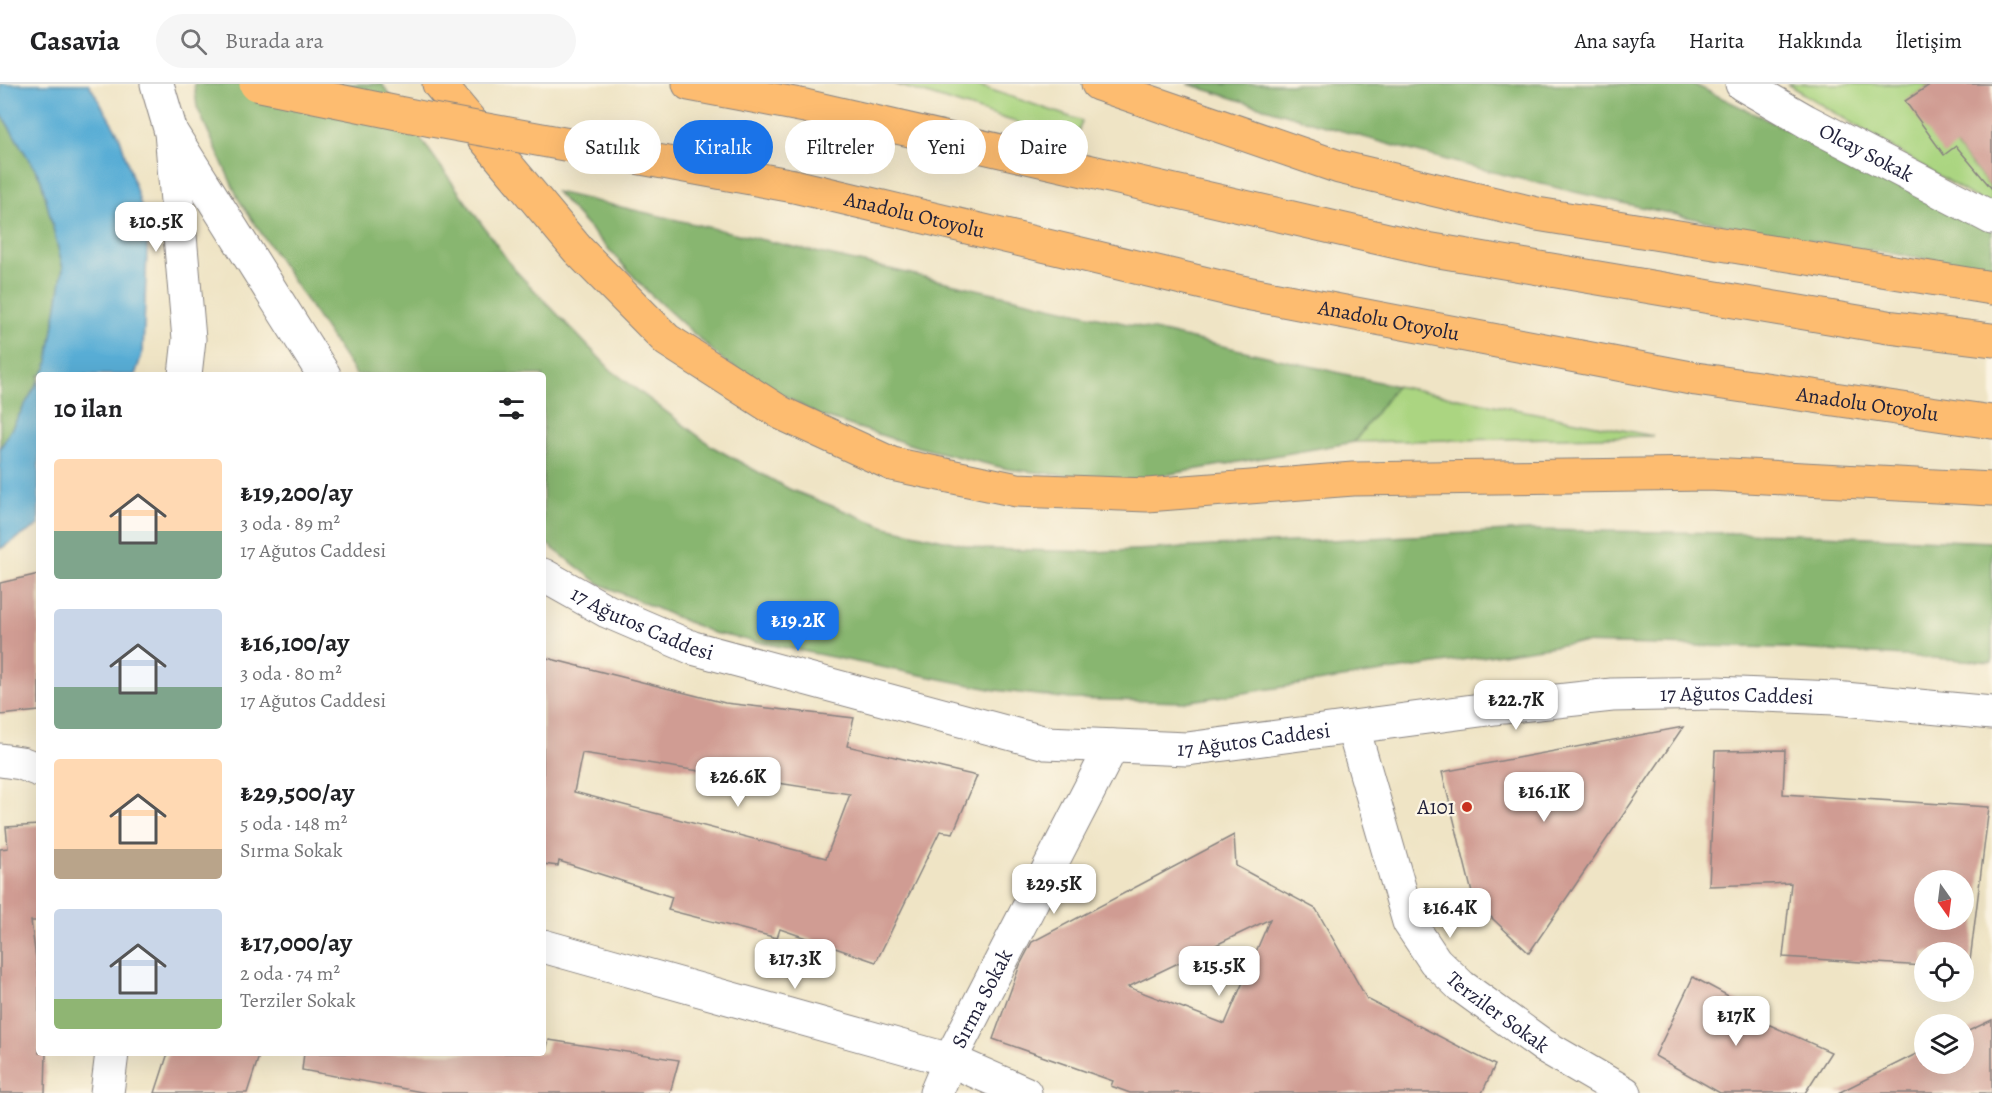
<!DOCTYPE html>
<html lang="tr">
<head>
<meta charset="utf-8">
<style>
	:root { --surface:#fff; --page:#f6f6f6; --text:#202124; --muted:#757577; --line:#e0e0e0; --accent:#1a73e8 }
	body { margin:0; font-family:Alegreya,serif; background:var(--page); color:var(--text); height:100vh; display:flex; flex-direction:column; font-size:22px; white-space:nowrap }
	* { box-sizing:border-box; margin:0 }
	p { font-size:20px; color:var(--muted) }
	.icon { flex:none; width:33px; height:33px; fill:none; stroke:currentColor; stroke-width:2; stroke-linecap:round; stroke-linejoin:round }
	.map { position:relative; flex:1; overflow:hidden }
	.side { position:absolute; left:36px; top:288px; width:510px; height:684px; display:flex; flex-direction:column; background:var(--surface); border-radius:6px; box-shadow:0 6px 24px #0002 }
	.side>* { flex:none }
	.hud { position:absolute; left:564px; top:36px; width:570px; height:54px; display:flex; gap:12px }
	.needle { width:39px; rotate:166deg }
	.controls { position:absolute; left:1914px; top:786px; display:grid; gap:12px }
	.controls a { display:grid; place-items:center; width:60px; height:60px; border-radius:50%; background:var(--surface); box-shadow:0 6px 24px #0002; font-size:30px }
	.price { position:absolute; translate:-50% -51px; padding:0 14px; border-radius:12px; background:#fff; color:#222; font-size:20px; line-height:39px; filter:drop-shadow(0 2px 3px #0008) }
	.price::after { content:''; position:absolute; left:50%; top:36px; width:18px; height:14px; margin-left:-9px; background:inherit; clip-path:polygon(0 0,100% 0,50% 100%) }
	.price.on { background:var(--accent); color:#fff }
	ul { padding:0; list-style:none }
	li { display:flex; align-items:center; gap:18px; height:150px; padding:0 18px }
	li span { display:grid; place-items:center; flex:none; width:168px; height:120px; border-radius:6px; color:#555 }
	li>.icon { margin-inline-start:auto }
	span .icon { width:72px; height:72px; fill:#fffc; stroke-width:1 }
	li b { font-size:26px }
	h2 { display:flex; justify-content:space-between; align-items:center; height:72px; padding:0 18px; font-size:26px }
	.tag { padding:0 21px; border-radius:27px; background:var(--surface); box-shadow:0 6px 24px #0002; font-size:21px; line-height:54px }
	.tag.on { background:var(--accent); color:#fff }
	header { display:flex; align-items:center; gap:36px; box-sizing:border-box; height:84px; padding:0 30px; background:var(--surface); border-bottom:2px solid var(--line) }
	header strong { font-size:28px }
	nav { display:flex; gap:33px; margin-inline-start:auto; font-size:21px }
	.search { width:420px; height:54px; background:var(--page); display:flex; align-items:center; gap:15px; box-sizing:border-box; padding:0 21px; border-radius:33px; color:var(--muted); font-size:22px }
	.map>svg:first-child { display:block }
	.green { fill:#abd581; stroke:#667c5e; stroke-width:1.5 }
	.forest { fill:#88b66f; stroke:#556c55; stroke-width:1.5 }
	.water { fill:#59add5; stroke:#3e6888; stroke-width:1.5 }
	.building { fill:#d09c93; fill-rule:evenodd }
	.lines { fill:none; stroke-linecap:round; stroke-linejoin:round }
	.minor-casing { stroke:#888380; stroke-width:35 }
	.tertiary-casing { stroke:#888380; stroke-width:35 }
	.motorway-casing { stroke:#888380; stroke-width:35 }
	.minor { stroke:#fff; stroke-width:33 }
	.tertiary { stroke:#fff; stroke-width:33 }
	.motorway { stroke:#fdbc6f; stroke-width:33 }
	.motorway-bridge-casing { stroke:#888380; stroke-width:35; stroke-linecap:butt }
	.motorway-bridge { stroke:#fdbc6f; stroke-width:33 }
	.poi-dot { fill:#c8321e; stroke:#fcf5e5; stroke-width:2 }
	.labels { text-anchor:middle; stroke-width:4.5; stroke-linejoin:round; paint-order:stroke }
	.street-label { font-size:21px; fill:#22223b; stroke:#fcf5e5 }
	.poi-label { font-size:21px; fill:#22223b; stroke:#fcf5e5; text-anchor:end }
</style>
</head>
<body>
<header>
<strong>Casavia</strong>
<div class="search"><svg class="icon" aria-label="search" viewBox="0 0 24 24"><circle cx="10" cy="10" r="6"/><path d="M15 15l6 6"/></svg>Burada ara</div>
<nav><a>Ana sayfa</a><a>Harita</a><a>Hakkında</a><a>İletişim</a></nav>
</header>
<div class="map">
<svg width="1992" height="1009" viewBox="0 0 1992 1009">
	<rect width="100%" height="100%" fill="#fcf5e5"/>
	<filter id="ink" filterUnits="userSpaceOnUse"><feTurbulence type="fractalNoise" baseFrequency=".0167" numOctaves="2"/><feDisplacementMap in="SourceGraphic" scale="12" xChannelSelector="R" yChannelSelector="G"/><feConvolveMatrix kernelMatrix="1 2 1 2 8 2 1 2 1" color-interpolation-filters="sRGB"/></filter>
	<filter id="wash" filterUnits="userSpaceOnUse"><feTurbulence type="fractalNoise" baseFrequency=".008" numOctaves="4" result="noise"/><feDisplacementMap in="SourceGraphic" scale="24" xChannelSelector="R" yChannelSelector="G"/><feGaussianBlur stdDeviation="1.35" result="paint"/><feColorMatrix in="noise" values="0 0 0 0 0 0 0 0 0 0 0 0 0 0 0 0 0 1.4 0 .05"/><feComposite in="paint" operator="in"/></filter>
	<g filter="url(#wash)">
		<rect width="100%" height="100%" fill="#efe4c5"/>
		<g class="green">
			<path d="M895,0H974L1082,37L1075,57Z"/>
			<path d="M1787,0H1931L1906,17L1956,62L1992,105V124Z"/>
			<path d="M1396,302L1653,352L1354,358Z"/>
		</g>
		<g class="forest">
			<path d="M194,0H382L513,184L611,286L713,363L789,405L886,443L983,465L1095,468L1529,446L1796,450L1992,458V578L1785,564L1574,559L1184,618L1071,615L995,606L713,549L600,500L543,457V291H356L239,116L197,23Z"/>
			<path d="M1188,0H1693L1992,144V185C1911,172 1830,161 1750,146C1560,109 1372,59 1188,0Z"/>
			<path d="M0,28L41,95L63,184L47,283L42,291H39V296L0,365Z"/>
			<path d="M556,108L1396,302L1354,358L1124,398L1008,385L918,363L818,331L725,278L648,208Z"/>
		</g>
		<g class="water">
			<path d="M0,0H89L119,51L148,144L143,267L135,291H42L47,283L63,184L41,95L0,28Z"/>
			<path d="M39,296V441L0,465V365Z"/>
		</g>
		<g id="blocks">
			<g class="building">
				<path d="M1931,0H1992V105L1956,62L1944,71L1905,17Z"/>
				<path d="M39,490V627L0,631V499Z"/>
				<path d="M543,573L725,619L854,634L847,662L977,692L953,749L940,747L876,878L780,845L777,854L668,826L672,813L559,777L558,782L543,780ZM582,669L850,710L826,774L574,708Z"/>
				<path d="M1683,643L1529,869L1474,817L1442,688Z"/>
				<path d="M1785,666L1783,710L1989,723L1969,885H1964V868H1924V882L1783,873L1791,799L1709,802L1715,667ZM1924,796H1964V836H1924Z"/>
				<path d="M39,741V837H31L39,897V969H46L45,1009H0V765L8,764L6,743Z"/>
				<path d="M1234,751L1236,782L1316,825L1367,915L1495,981L1482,1009H1130L1111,1002L1113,997L993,955L1020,881L1032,858ZM1270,835L1225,940L1128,903Z"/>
				<path d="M1693,893L1749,923L1745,930L1831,968L1805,1009H1720L1655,972Z"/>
				<path d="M1992,936V1009H1838L1924,966V980H1964V949Z"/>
				<path d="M549,956L679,976L670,1009H427L302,986L304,969H545Z"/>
				<path d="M168,969H260L247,1009H155Z"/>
			</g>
		</g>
	</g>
	<g filter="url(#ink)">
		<use href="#blocks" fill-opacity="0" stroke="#888380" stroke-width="1.5"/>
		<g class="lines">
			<g class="minor-casing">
				<g id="minor">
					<path id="s1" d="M1742,0L1806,37L1992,134"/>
					<path d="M171,48L189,255L185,291"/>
					<path id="s2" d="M1353,644L1409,838L1435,877L1461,902L1544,962L1625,1009"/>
					<path d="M0,676L21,679L39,686"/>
					<path d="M543,862L950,976L1025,1009"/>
					<path d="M107,1009L112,969"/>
					<path id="s3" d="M936,1009L950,976L1112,662"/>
				</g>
			</g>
			<g class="tertiary-casing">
				<g id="tertiary">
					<path d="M157,0L171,48L324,291"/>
					<path id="s4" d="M543,491L607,527L693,564L1046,659L1187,665L1503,623L1612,611L1715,609L1834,614L1992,629"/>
				</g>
			</g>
			<g class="motorway-casing">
				<g id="motorway">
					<path d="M439,0L578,166L667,256L781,329L892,380L1017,406L1147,411L1353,395L1709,390L1992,405"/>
					<path d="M689,0L805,22L1427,165L1888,243L1992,256"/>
					<path d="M1098,0L1339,83L1537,130L1992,204"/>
					<path id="s5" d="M794,102L1241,208L1696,295L1992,338"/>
				</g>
			</g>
			<use href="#minor" class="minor"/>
			<use href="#tertiary" class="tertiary"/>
			<use href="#motorway" class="motorway"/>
			<g class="motorway-bridge-casing">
				<path id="motorway-bridge" d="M256,0L432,36L794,102"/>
			</g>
			<use href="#motorway-bridge" class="motorway-bridge"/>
		</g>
	</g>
	<circle class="poi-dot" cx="1467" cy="723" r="6"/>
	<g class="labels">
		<g class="street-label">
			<text dy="7" stroke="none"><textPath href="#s1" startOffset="142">Olcay Sokak</textPath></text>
			<text dy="7" stroke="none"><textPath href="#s5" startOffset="124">Anadolu Otoyolu</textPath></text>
			<text dy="7" stroke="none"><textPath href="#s5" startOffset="610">Anadolu Otoyolu</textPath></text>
			<text dy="7" stroke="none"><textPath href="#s5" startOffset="1096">Anadolu Otoyolu</textPath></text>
			<text dy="7" stroke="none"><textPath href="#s4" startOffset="111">17 Ağutos Caddesi</textPath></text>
			<text dy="7" stroke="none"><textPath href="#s4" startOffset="1227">17 Ağutos Caddesi</textPath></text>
			<text dy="7" stroke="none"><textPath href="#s4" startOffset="741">17 Ağutos Caddesi</textPath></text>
			<text dy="7" stroke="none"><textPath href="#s3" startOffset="105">Sırma Sokak</textPath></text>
			<text dy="7" stroke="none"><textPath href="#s2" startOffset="330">Terziler Sokak</textPath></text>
		</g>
		<g class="poi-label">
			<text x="1455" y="730">A101</text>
		</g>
	</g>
</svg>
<div class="controls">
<a><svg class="needle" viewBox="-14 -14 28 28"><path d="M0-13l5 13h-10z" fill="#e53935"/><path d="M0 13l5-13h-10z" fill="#757577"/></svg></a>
<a><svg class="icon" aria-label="locate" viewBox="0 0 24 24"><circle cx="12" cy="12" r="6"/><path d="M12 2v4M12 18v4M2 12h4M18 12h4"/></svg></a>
<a><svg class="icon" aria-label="layers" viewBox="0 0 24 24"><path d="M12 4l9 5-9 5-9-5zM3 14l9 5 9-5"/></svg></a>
</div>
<b class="price" style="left:156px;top:169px">₺10.5K</b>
<b class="price on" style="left:798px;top:568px">₺19.2K</b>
<b class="price" style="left:1516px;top:647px">₺22.7K</b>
<b class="price" style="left:738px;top:724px">₺26.6K</b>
<b class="price" style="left:1544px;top:739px">₺16.1K</b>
<b class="price" style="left:1054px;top:831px">₺29.5K</b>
<b class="price" style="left:1450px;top:855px">₺16.4K</b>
<b class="price" style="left:795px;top:906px">₺17.3K</b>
<b class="price" style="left:1219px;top:913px">₺15.5K</b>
<b class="price" style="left:1736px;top:963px">₺17K</b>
<div class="hud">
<a class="tag">Satılık</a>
<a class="tag on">Kiralık</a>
<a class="tag">Filtreler</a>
<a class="tag">Yeni</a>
<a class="tag">Daire</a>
</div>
<section class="side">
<h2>10 ilan<svg class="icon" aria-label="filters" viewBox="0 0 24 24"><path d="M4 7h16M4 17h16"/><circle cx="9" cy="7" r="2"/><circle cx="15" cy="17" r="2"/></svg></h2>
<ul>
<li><span style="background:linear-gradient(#ffd9b3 60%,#7fa58c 0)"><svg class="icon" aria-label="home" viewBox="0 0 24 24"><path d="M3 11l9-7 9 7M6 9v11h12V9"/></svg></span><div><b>₺19,200/ay</b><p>3 oda · 89 m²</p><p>17 Ağutos Caddesi</p></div></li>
<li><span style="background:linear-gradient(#c9d6e8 65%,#7fa58c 0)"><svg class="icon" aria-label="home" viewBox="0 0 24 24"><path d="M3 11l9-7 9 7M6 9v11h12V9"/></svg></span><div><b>₺16,100/ay</b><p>3 oda · 80 m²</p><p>17 Ağutos Caddesi</p></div></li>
<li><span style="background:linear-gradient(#ffd9b3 75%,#b9a48a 0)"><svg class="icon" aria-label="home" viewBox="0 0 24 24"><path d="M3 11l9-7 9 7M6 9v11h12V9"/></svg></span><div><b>₺29,500/ay</b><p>5 oda · 148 m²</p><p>Sırma Sokak</p></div></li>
<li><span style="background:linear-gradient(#c9d6e8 75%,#8fb573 0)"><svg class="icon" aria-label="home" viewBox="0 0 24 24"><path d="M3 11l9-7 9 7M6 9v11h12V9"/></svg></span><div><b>₺17,000/ay</b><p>2 oda · 74 m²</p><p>Terziler Sokak</p></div></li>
</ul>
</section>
</div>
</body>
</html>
